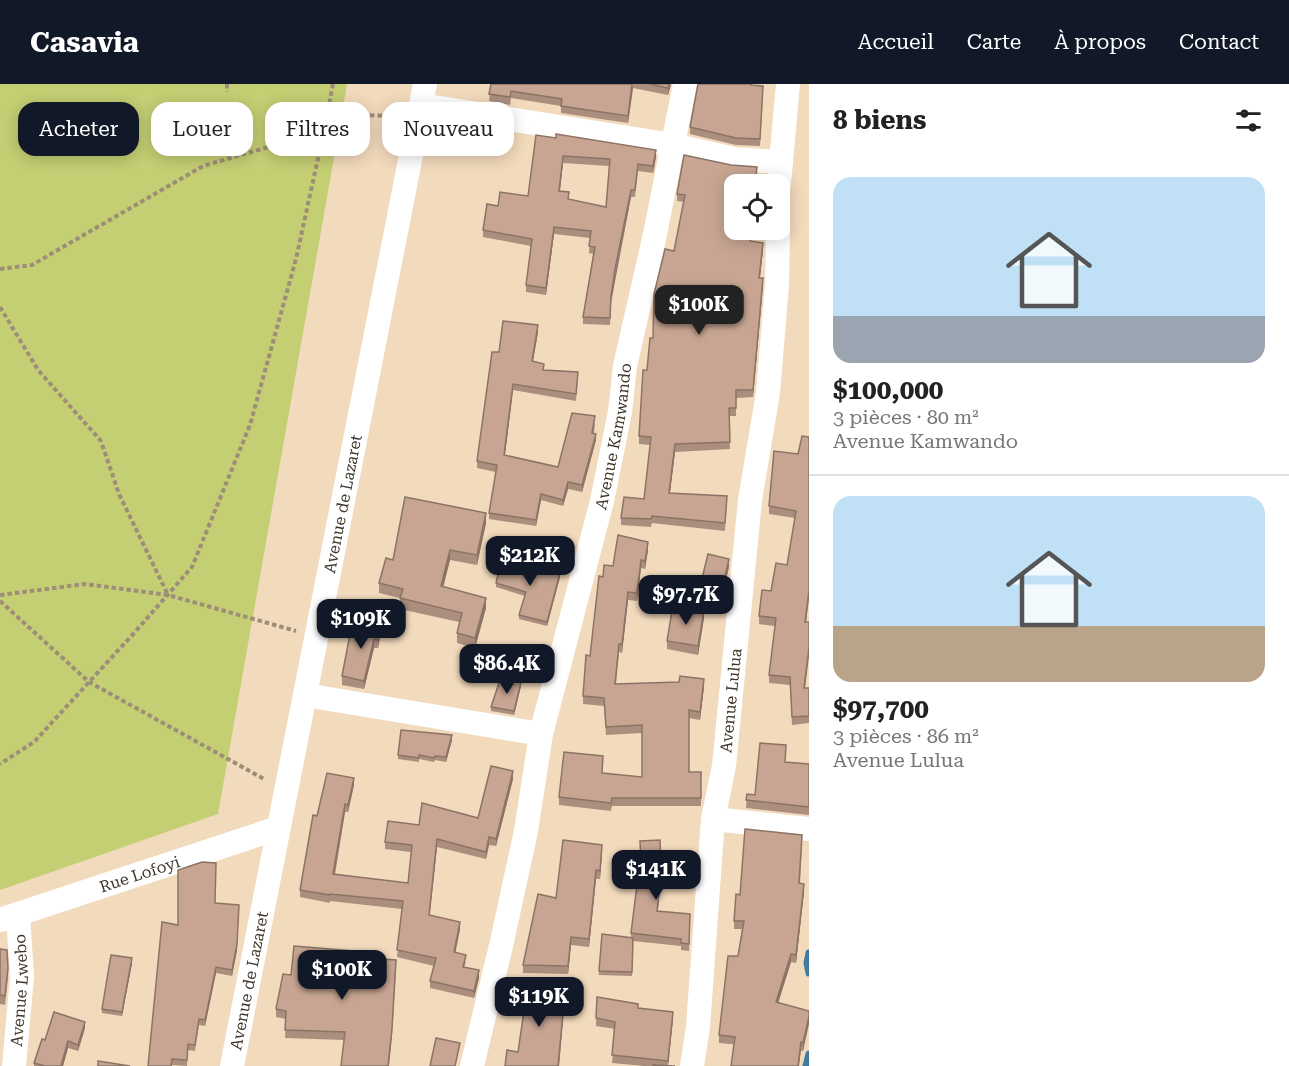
<!DOCTYPE html>
<html lang="fr">
<head>
<meta charset="utf-8">
<style>
	:root { --surface:#fff; --page:#f2f2f2; --text:#222; --muted:#767676; --line:#e0e0e0; --accent:#111827 }
	body { margin:0; font-family:"Roboto Serif",serif; background:var(--page); color:var(--text); height:100vh; display:flex; flex-direction:column; font-size:22px; white-space:nowrap }
	* { box-sizing:border-box; margin:0 }
	p { font-size:20px; color:var(--muted) }
	.icon { flex:none; width:33px; height:33px; fill:none; stroke:currentColor; stroke-width:2; stroke-linecap:round; stroke-linejoin:round }
	.map { position:relative; flex:1; overflow:hidden }
	.details { display:flex; flex-direction:column; background:var(--surface); width:480px }
	.details>* { flex:none }
	.guide { position:absolute; left:18px; top:18px; width:570px; height:54px; display:flex; gap:12px }
	.fabs { position:absolute; left:724px; top:90px; display:grid; gap:12px }
	.fabs a { display:grid; place-items:center; width:66px; height:66px; border-radius:12px; background:var(--surface); box-shadow:0 3px 15px #0003; font-size:30px }
	.price { position:absolute; translate:-50% -51px; padding:0 14px; border-radius:12px; background:var(--accent); color:#fff; font-size:20px; line-height:39px; filter:drop-shadow(0 2px 3px #0008) }
	.price::after { content:''; position:absolute; left:50%; top:36px; width:18px; height:14px; margin-left:-9px; background:inherit; clip-path:polygon(0 0,100% 0,50% 100%) }
	.price.selected { background:#222; color:#fff }
	ul { padding:0; list-style:none }
	li { display:grid; align-content:center; gap:12px; height:318px; padding:0 24px }
	li+li { border-top:2px solid var(--line) }
	li span { display:grid; place-items:center; height:186px; border-radius:18px; color:#555 }
	li>.icon { margin-inline-start:auto }
	span .icon { width:108px; height:108px; fill:#fffc; stroke-width:1 }
	li b { font-size:26px }
	h2 { display:flex; justify-content:space-between; align-items:center; height:72px; padding:0 24px; font-size:26px }
	.pill { padding:0 21px; border-radius:18px; background:var(--surface); box-shadow:0 3px 15px #0003; font-size:21px; line-height:54px }
	.pill.selected { background:var(--accent); color:#fff }
	header { display:flex; align-items:center; gap:36px; box-sizing:border-box; height:84px; padding:0 30px; background:var(--accent); color:#fff }
	header strong { font-size:28px }
	nav { display:flex; gap:33px; margin-inline-start:auto; font-size:21px }
	main { display:flex; flex:1; min-height:0 }
	.map>svg:first-child { display:block }
	.green { fill:#c4ce73 }
	.lines { fill:none; stroke-linecap:round; stroke-linejoin:round }
	.stream { stroke:#407ba4; stroke-width:7 }
	.path { stroke:#9e8d78; stroke-width:4; stroke-dasharray:4.5 3; stroke-linecap:butt }
	.street { stroke:#fff; stroke-width:24 }
	.wall { fill:#ab8e7e; fill-rule:evenodd }
	.shaded-wall { fill:#8b7466 }
	.building { fill:#c7a592; stroke:#8b7466; stroke-width:1.5; fill-rule:evenodd }
	.labels { text-anchor:middle; stroke-width:4.5; stroke-linejoin:round; paint-order:stroke }
	.street-label { font-size:16px; fill:#3f352a; stroke:#fff }
</style>
</head>
<body>
<header>
<strong>Casavia</strong>
<nav><a>Accueil</a><a>Carte</a><a>À propos</a><a>Contact</a></nav>
</header>
<main>
<div class="map">
<svg width="809" height="982" viewBox="0 0 809 982">
	<rect width="100%" height="100%" fill="#f2dabc"/>
	<path class="green" d="M0,0H347L218,730L0,806Z"/>
	<g class="lines">
		<g class="stream">
			<path d="M809,869L807,879L809,889"/>
			<path d="M806,982L809,970"/>
		</g>
		<g class="path">
			<path d="M227,0V8"/>
			<path d="M333,0L324,47L357,31L398,32"/>
			<path d="M0,185L32,181L203,82L324,47L296,175L250,341L192,483L135,548L34,658L0,680"/>
			<path d="M0,223L38,286L101,357L119,410L168,511"/>
			<path d="M0,511L85,500L168,511L296,547"/>
			<path d="M0,517L89,598L264,695"/>
		</g>
		<g class="street">
			<path d="M421,21L673,61L734,75L781,78"/>
			<path d="M779,100L788,0"/>
			<path d="M305,611L541,650"/>
			<path d="M713,735L809,745"/>
			<path id="s1" d="M0,836L278,744"/>
			<path id="s2" d="M14,982L22,893L18,830"/>
			<path id="s3" d="M232,982L425,0"/>
			<path id="s4" d="M472,982L501,862L526,747L541,650L602,417L620,328L625,282L654,155L685,0"/>
			<path id="s5" d="M692,982L698,943L713,735L724,682L750,416L768,309L777,201L778,146"/>
		</g>
	</g>
	<g class="wall">
		<path d="M491,0H671L668,11L633,4L628,39L561,29V22L511,14L510,21L489,17Z"/>
		<path d="M698,0H752V1L763,9L760,62L736,61L690,50V43Z"/>
		<path d="M536,51L656,73L653,89L638,87L635,113H631L615,192L611,219L610,241L583,240V233L593,170L589,169L590,154L554,150L546,211L526,208V201L531,162L483,153V146L498,122L528,112ZM563,79L609,82L606,123L569,115L560,107Z"/>
		<path d="M757,91L735,146H753L751,157L763,166L760,194L763,201L753,313L736,314V332H729L730,365L675,368L670,409L727,412L725,447L652,439L651,443L621,441V434L644,415L650,361L639,360V352L647,286L653,254L674,167L684,118L677,117V110Z"/>
		<path d="M538,248L533,277L544,286L578,295L576,317L513,306L505,371L558,383L595,339L594,349L596,356L582,408L568,405L563,422L541,416L536,442L489,435V429L496,388L477,384V377L499,268Z"/>
		<path d="M798,370L809,514L806,538L805,604H809V639L792,641L790,601L769,599V591L775,542L759,540V532L787,481L795,434L769,430V422Z"/>
		<path d="M486,439L477,481L450,476L443,502L486,524L475,564L457,559V549L459,538L400,525V514L379,509V499L393,476Z"/>
		<path d="M648,466L645,485L641,484L637,517L628,516L622,569L619,568L616,600L704,603L700,636L689,634V688H701V722H612L611,727L559,721V713L603,680L602,689L642,693V649L606,651L604,622L583,620V612L603,493L613,482Z"/>
		<path d="M729,483L719,525L698,520V511Z"/>
		<path d="M528,484L560,493L547,542L519,535V531L525,512L496,503V499Z"/>
		<path d="M704,534L698,571L667,565V557Z"/>
		<path d="M381,547L378,564H374L364,605L342,601V592L356,551Z"/>
		<path d="M521,602L514,631L491,627V623Z"/>
		<path d="M452,656L446,678L435,676L434,678L419,675V678L398,675V671Z"/>
		<path d="M786,678L809,680V731L746,724L747,710L755,711Z"/>
		<path d="M513,695L496,762L489,761L486,775L437,763L429,831L460,845L455,868L466,878L464,883L479,894L474,914L430,904V897L434,882L397,873L402,825L330,817V819L300,813V806L317,732L354,701L348,728H345L335,791L408,799L411,768L385,765V758L419,741L478,734Z"/>
		<path d="M802,759L800,800L804,808L796,879L791,878L778,919L809,927L803,967L719,959V951L738,872L742,845H734V837L740,811Z"/>
		<path d="M602,769L600,795H596L589,863L571,861L568,890L523,889V881L556,814Z"/>
		<path d="M661,795L658,827L690,830L689,867L681,866V862L633,857L632,892L599,891V887L631,854V849L642,802Z"/>
		<path d="M215,819L237,866L232,892L216,889L205,942L199,941L195,967L188,966L187,982L172,981V982H148Z"/>
		<path d="M0,865L8,893L5,921L0,920Z"/>
		<path d="M354,873L392,952L344,956L285,954L286,935L276,933V925L291,891Z"/>
		<path d="M132,879L122,932L102,929V925Z"/>
		<path d="M565,916L559,982H505L518,968L524,928L516,926V918Z"/>
		<path d="M638,924L673,935L668,981L675,982H644L612,979L615,945L596,942V934Z"/>
		<path d="M85,944L78,967L68,964L63,982H34V979L45,956Z"/>
	</g>
	<g class="shaded-wall">
		<path d="M632,0L633,4L628,39V32Z"/>
		<path d="M669,0H671L668,11V4Z"/>
		<path d="M656,66V73L653,89V82Z"/>
		<path d="M563,72V79L559,114V107Z"/>
		<path d="M631,106V113L611,219L610,241L611,212Z"/>
		<path d="M554,143V150L546,211V204Z"/>
		<path d="M763,159V166L759,201V194Z"/>
		<path d="M763,194V201L753,313V306Z"/>
		<path d="M538,241V248L532,283V277Z"/>
		<path d="M513,300V306L504,378V371Z"/>
		<path d="M596,350V356L582,408V401Z"/>
		<path d="M675,360V368L669,416V409Z"/>
		<path d="M568,398V405L563,422V416Z"/>
		<path d="M541,410V416L536,442V436Z"/>
		<path d="M486,429V439L477,481V471Z"/>
		<path d="M648,458V466L645,485V477Z"/>
		<path d="M450,466V476L441,512V502Z"/>
		<path d="M729,475V483L719,525V516Z"/>
		<path d="M641,476V484L637,517V509Z"/>
		<path d="M560,489V493L547,542V538Z"/>
		<path d="M809,506V514L805,545V538Z"/>
		<path d="M628,508V516L622,569V560Z"/>
		<path d="M486,514V524L475,564V554Z"/>
		<path d="M704,526V534L698,571V562Z"/>
		<path d="M381,539V547L378,564V556Z"/>
		<path d="M374,555V564L364,605V597Z"/>
		<path d="M809,564V572L804,612V604Z"/>
		<path d="M704,595V603L700,636V628Z"/>
		<path d="M521,598V602L514,631V627Z"/>
		<path d="M452,651V656L446,678V673Z"/>
		<path d="M513,687V695L496,762V755Z"/>
		<path d="M354,694V701L348,728V721Z"/>
		<path d="M345,720V728L333,798V790Z"/>
		<path d="M489,753V761L486,775V768Z"/>
		<path d="M437,755V763L429,839V831Z"/>
		<path d="M602,761V769L600,795V787Z"/>
		<path d="M596,786V795L589,863V855Z"/>
		<path d="M661,788V795L657,834V827Z"/>
		<path d="M804,800V808L796,879V871Z"/>
		<path d="M239,821L237,866L232,892V886Z"/>
		<path d="M460,838V845L454,876V868Z"/>
		<path d="M571,853V861L568,890V882Z"/>
		<path d="M791,870V878L776,926V918Z"/>
		<path d="M132,874V879L122,932V928Z"/>
		<path d="M216,883V889L205,942V936Z"/>
		<path d="M396,883L392,952L389,982H388Z"/>
		<path d="M479,886V894L474,914V907Z"/>
		<path d="M565,908L559,982H558Z"/>
		<path d="M673,928V935L668,982V977Z"/>
		<path d="M809,932V940L803,967V959Z"/>
		<path d="M85,938V944L78,967V961Z"/>
		<path d="M68,957V964L63,982H61Z"/>
		<path d="M801,958V966L799,982H798Z"/>
	</g>
	<g class="building">
		<path d="M491,0H632L628,32L561,22L562,15L511,7L510,13L489,10Z"/>
		<path d="M649,0H669L668,4Z"/>
		<path d="M698,0H751V1L763,2L760,55L736,54L690,43Z"/>
		<path d="M556,50L656,66L653,82L638,80L635,106H631L615,185L611,212L610,234L583,233L595,163L589,162L591,147L554,143L546,204L526,201L532,155L483,146L487,120L498,122L500,108L528,112L536,51L556,54ZM563,72L610,75L606,123L568,115L569,108L559,107Z"/>
		<path d="M684,71L731,81L757,83L755,100H735V146H752L750,157L763,159L759,194H763L753,306H736V324H729L730,358L675,360L669,409L727,412L725,439L652,432L651,435L621,434L624,413L644,415L651,353L639,352L643,286H647L650,254H653L654,210L665,165L674,167L685,111L677,110Z"/>
		<path d="M503,237L538,241L532,277L544,280L543,286L578,288L576,310L513,300L504,371L558,383L572,329L595,332L592,349L596,350L582,401L568,398L563,416L541,410L536,436L489,429L497,381L477,377L492,268H499Z"/>
		<path d="M802,352L809,353V506L805,538H809V564L804,604H809V632L792,633L790,593L769,591L776,534L759,532L762,506L771,507L776,479L787,481L796,427L769,422L774,367L798,370Z"/>
		<path d="M405,413L486,429L477,471L450,466L441,502L486,514L475,554L457,549L462,529L400,514L403,505L379,499L386,474L393,476Z"/>
		<path d="M618,451L648,458L645,477L641,476L637,509L628,508L622,560H619L615,600L679,598L680,592L704,595L700,628L689,626V688H701V714H612L611,719L559,713L564,668L603,672L602,689L642,693V641L606,643L604,614L583,612L586,571L590,572L599,492L603,493L604,481L613,482Z"/>
		<path d="M708,470L729,475L719,516L698,511Z"/>
		<path d="M502,473L528,479L527,483L560,489L547,538L519,531L526,508L496,499Z"/>
		<path d="M673,521L704,526L698,562L667,557Z"/>
		<path d="M360,535L381,539L378,556L374,555L364,597L342,592L350,550L356,551Z"/>
		<path d="M501,593L521,598L514,627L491,623Z"/>
		<path d="M401,646L452,651L446,673L435,672L434,674L419,671V674L398,671Z"/>
		<path d="M760,659L786,661L785,678L809,680V723L746,716L747,710L755,711Z"/>
		<path d="M491,682L513,687L496,755L489,753L486,768L437,755L429,831L460,838L454,868L466,871L463,883L479,886L474,907L430,897L436,874L397,866L403,817L330,810V811L300,806L313,731L317,732L327,689L354,694L348,721L345,720L333,790L408,799L412,761L385,758L388,737L419,741L422,719L478,734Z"/>
		<path d="M745,745L802,751L799,799L804,800L796,871L791,870L776,918L809,927V932L803,959L801,958L798,982H731L735,953L719,951L728,872H738L744,837H734L736,810L740,811Z"/>
		<path d="M563,756L602,761L600,787L596,786L589,855L571,853L568,882L523,881L538,810L556,814Z"/>
		<path d="M660,756L661,788L657,827L690,830L689,860L681,859V855L631,849L637,801L642,802L640,757Z"/>
		<path d="M202,778L216,779L215,819L239,821L237,860L232,886L216,883L205,936L199,935L195,961L188,960L187,976L172,975L171,982H148L162,838L178,841V786Z"/>
		<path d="M602,850L633,854L632,888L599,887Z"/>
		<path d="M294,862L354,867V873L396,876L392,944L388,982H341L345,948L285,946L286,927L276,925L283,890L291,891Z"/>
		<path d="M0,865L7,866L8,884L5,912L0,911Z"/>
		<path d="M111,871L132,874L122,928L102,925Z"/>
		<path d="M519,901L565,908L558,982H505L507,966L518,968L525,920L516,918Z"/>
		<path d="M597,913L638,920V924L673,928L668,977L612,971L615,938L596,934Z"/>
		<path d="M54,928L85,938L78,961L68,957L61,982H45L34,979L42,955L45,956Z"/>
		<path d="M436,954L460,959L455,982H430Z"/>
		<path d="M98,977L130,982H98Z"/>
		<path d="M653,981L675,982H653Z"/>
	</g>
	<g class="labels">
		<g class="street-label">
			<text dy="6" stroke="none"><textPath href="#s4" startOffset="646">Avenue Kamwando</textPath></text>
			<text dy="6" stroke="none"><textPath href="#s3" startOffset="573">Avenue de Lazaret</textPath></text>
			<text dy="6" stroke="none"><textPath href="#s5" startOffset="368">Avenue Lulua</textPath></text>
			<text dy="6" stroke="none"><textPath href="#s1" startOffset="147">Rue Lofoyi</textPath></text>
			<text dy="6" stroke="none"><textPath href="#s3" startOffset="87">Avenue de Lazaret</textPath></text>
			<text dy="6" stroke="none"><textPath href="#s2" startOffset="76">Avenue Lwebo</textPath></text>
		</g>
	</g>
</svg>
<div class="fabs">
<a><svg class="icon" aria-label="locate" viewBox="0 0 24 24"><circle cx="12" cy="12" r="6"/><path d="M12 2v4M12 18v4M2 12h4M18 12h4"/></svg></a>
</div>
<b class="price selected" style="left:699px;top:252px">$100K</b>
<b class="price" style="left:530px;top:503px">$212K</b>
<b class="price" style="left:686px;top:542px">$97.7K</b>
<b class="price" style="left:361px;top:566px">$109K</b>
<b class="price" style="left:507px;top:611px">$86.4K</b>
<b class="price" style="left:656px;top:817px">$141K</b>
<b class="price" style="left:342px;top:917px">$100K</b>
<b class="price" style="left:539px;top:944px">$119K</b>
<div class="guide">
<a class="pill selected">Acheter</a>
<a class="pill">Louer</a>
<a class="pill">Filtres</a>
<a class="pill">Nouveau</a>
</div>
</div>
<section class="details">
<h2>8 biens<svg class="icon" aria-label="filters" viewBox="0 0 24 24"><path d="M4 7h16M4 17h16"/><circle cx="9" cy="7" r="2"/><circle cx="15" cy="17" r="2"/></svg></h2>
<ul>
<li><span style="background:linear-gradient(#bfe0f5 75%,#9aa5b1 0)"><svg class="icon" aria-label="home" viewBox="0 0 24 24"><path d="M3 11l9-7 9 7M6 9v11h12V9"/></svg></span><div><b>$100,000</b><p>3 pièces · 80 m²</p><p>Avenue Kamwando</p></div></li>
<li><span style="background:linear-gradient(#bfe0f5 70%,#b9a48a 0)"><svg class="icon" aria-label="home" viewBox="0 0 24 24"><path d="M3 11l9-7 9 7M6 9v11h12V9"/></svg></span><div><b>$97,700</b><p>3 pièces · 86 m²</p><p>Avenue Lulua</p></div></li>
</ul>
</section>
</main>
</body>
</html>
